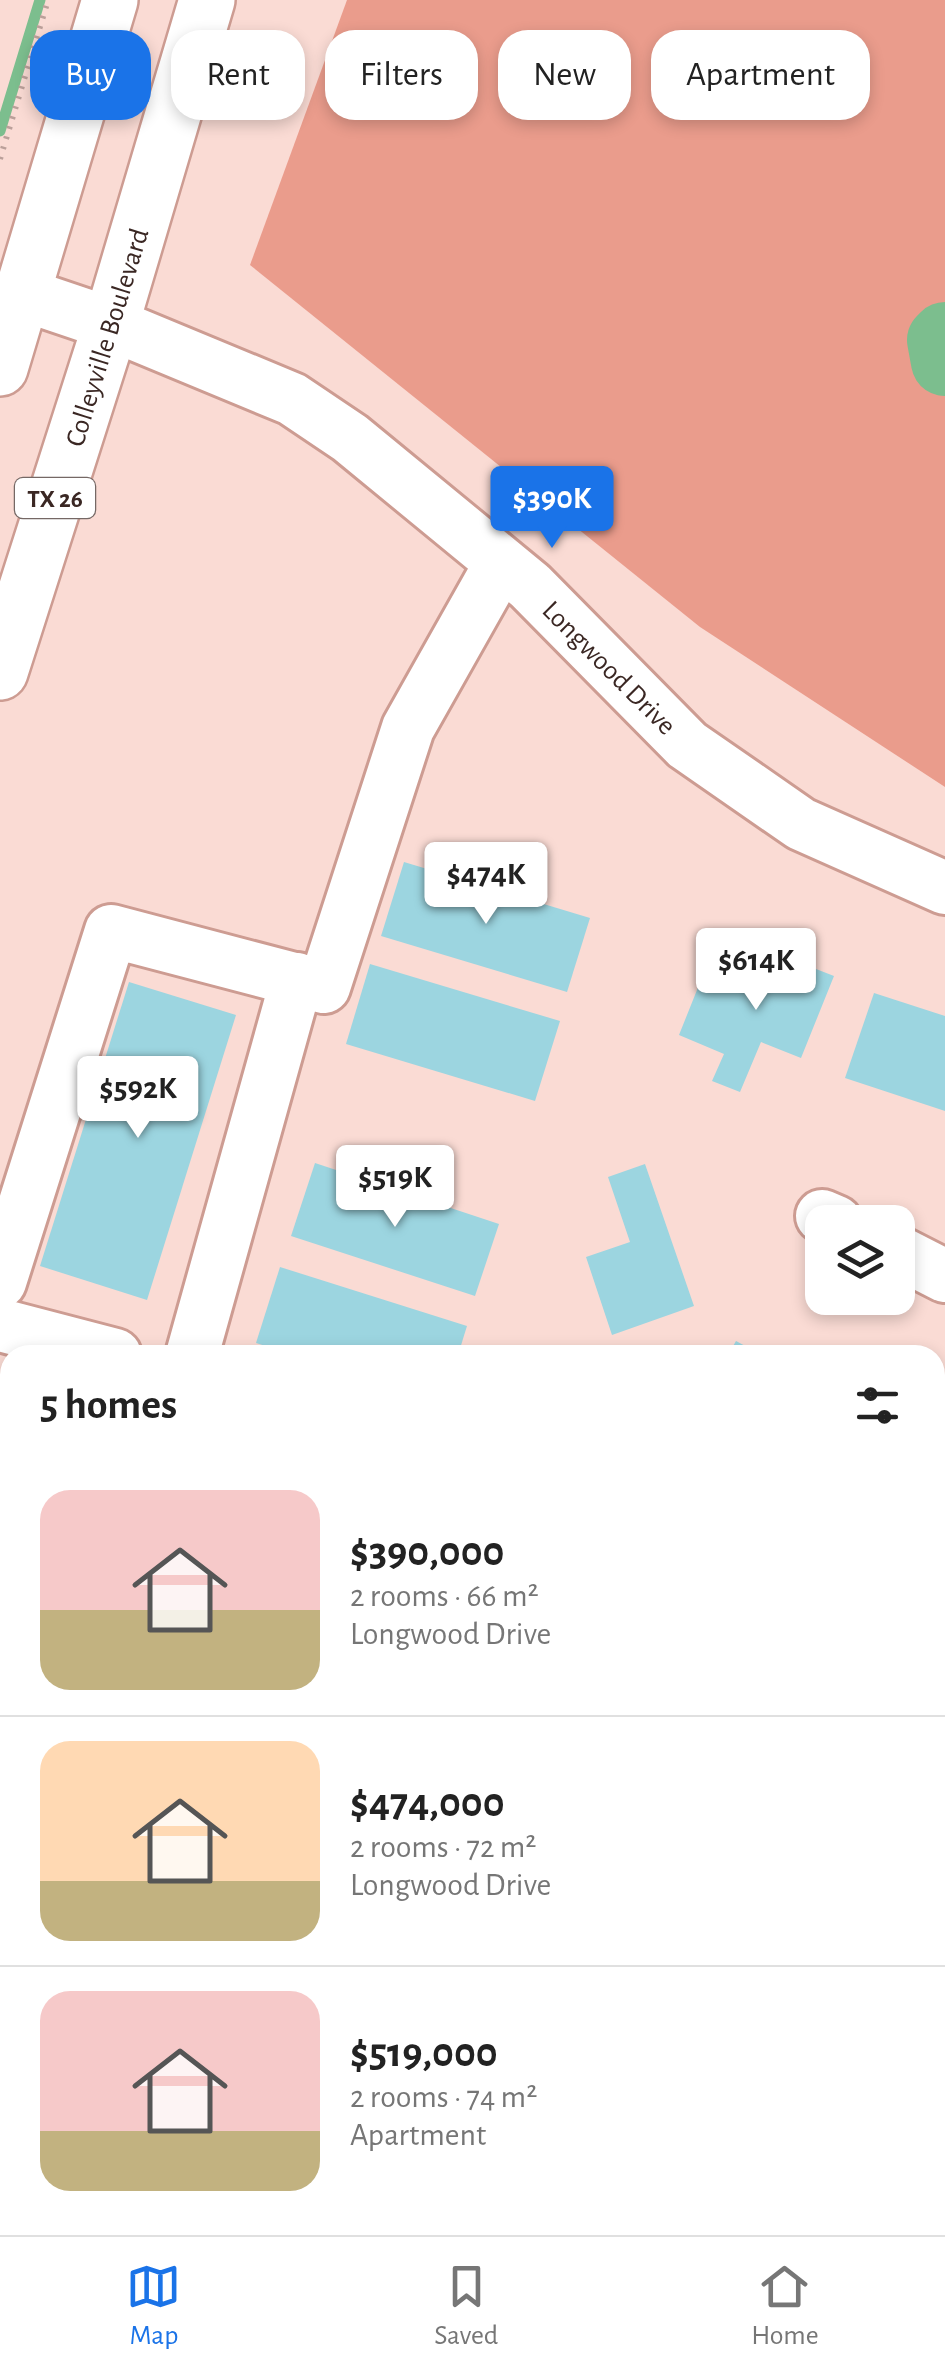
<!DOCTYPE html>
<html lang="en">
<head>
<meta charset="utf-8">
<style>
	:root { --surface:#fff; --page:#f6f6f6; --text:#222; --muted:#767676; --line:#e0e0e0; --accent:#1a73e8 }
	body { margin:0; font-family:"Alegreya Sans",sans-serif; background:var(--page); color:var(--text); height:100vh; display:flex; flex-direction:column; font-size:38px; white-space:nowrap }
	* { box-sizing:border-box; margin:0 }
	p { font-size:32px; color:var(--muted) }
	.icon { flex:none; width:55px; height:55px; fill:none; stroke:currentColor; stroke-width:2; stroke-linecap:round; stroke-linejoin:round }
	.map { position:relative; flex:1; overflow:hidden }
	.side { position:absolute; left:0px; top:1345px; width:945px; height:890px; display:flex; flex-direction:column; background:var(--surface); border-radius:30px 30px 0 0; box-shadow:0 5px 15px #0003 }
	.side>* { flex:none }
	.top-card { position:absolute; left:30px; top:30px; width:885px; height:90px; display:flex; gap:20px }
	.tools { position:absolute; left:805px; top:1205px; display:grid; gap:20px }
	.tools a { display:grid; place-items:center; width:110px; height:110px; border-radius:20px; background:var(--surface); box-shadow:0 5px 15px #0003; font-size:50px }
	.price { position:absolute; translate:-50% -85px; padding:0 22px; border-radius:10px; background:#fff; color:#222; font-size:32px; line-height:65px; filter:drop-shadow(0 2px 5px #0008) }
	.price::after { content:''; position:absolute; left:50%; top:60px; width:30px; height:22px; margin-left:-15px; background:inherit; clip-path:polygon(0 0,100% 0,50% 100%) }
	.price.selected { background:var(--accent); color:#fff }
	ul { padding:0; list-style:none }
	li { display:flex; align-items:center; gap:30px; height:250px; padding:0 40px }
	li+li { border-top:2px solid var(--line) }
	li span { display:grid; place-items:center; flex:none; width:280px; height:200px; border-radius:30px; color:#555 }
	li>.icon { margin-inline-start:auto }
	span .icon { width:120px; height:120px; fill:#fffc; stroke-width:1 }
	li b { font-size:42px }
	h2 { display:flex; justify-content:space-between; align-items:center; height:120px; padding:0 40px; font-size:42px }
	.tag { padding:0 35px; border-radius:30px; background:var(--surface); box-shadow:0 5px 15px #0003; font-size:35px; line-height:90px }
	.tag.selected { background:var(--accent); color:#fff }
	.tabs { display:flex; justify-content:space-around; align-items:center; height:140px; border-top:2px solid var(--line); background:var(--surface); font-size:28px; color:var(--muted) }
	.tabs a { display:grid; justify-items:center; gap:5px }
	.tabs .selected { color:var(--accent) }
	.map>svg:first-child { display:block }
	.forest { fill:#ea9c8c }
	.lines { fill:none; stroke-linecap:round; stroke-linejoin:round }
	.stream { stroke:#7cbe8e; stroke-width:11 }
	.river { stroke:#7cbe8e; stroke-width:68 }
	.building { fill:#9cd5e0 }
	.minor-casing { stroke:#cd9c92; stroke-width:58 }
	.major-casing { stroke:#cd9c92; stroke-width:60 }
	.path { stroke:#bba09a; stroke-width:6; stroke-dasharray:2.5 8; stroke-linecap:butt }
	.minor { stroke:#fff; stroke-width:52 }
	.major { stroke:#fff; stroke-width:55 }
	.labels { text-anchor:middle; stroke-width:9; stroke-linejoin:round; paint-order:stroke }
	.shield { fill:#fff; stroke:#756865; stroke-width:2.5 }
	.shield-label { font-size:25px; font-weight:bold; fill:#3a2723 }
	.street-label { font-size:28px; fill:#3a2723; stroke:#fff }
</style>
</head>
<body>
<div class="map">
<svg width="945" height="2235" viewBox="0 0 945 2235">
	<rect width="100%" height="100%" fill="#fadbd4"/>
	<path class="forest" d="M347,0H945V787L700,627L250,265Z"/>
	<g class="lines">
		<path class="stream" d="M0,131L40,0"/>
		<path class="river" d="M945,336L941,340L945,362"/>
	</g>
	<g class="building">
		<path d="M404,862L590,918L567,992L381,936Z"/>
		<path d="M762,948L834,976L801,1058L761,1042L740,1092L712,1081L724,1054L679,1035L707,965L748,982Z"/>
		<path d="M370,964L560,1021L535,1101L346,1044Z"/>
		<path d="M129,982L236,1015L147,1300L40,1266Z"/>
		<path d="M874,993L945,1016V1111L845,1078Z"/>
		<path d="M315,1163L499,1224L475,1296L291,1236Z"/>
		<path d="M645,1164L694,1306L612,1335L586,1257L630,1242L608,1177Z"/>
		<path d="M280,1267L467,1326L458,1355H294L256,1343Z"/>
		<path d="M736,1341L762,1355H728Z"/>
		<path d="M4,1370L10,1372V1454L0,1451V1382Z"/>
		<path d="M935,1402L944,1408L937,1419L945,1424V1494L935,1511Z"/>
		<path d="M0,1584L10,1587V1666L0,1663Z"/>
		<path d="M0,1696L10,1699V1783L0,1780Z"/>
		<path d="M935,1863L945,1871V1933L935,1926Z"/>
		<path d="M935,1970L945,1976V2107L942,2113L935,2109Z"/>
		<path d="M346,2225H488L492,2227L487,2235H351L343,2230Z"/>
		<path d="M772,2225H804L820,2235H766Z"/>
	</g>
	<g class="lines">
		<g class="minor-casing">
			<g id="minor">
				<path d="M22,294L111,324L292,399L350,438L530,586L687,745L801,824L945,888"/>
				<path d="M822,1216L836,1222"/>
				<path d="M898,1252L945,1276"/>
				<path d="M0,1282L111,931L324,987L408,728L501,563"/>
				<path d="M0,1325L115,1355"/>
				<path d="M192,1355L297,979"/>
				<path d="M0,1517L10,1520"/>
				<path d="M935,1618L945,1600"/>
				<path d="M0,1843L10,1846"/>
				<path d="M0,2074L10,2078"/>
				<path d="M135,2235L139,2225"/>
				<path d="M592,2235L598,2225"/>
			</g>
		</g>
		<g class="major-casing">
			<g id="major">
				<path d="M0,368L110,0"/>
				<path d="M0,672L111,324L207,0"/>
			</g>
		</g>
		<path class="path" d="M0,159L48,0"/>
		<use href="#minor" class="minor"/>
		<use href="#major" class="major"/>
	</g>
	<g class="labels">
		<rect class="shield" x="15" y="478" width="80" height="40" rx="8"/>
		<g class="shield-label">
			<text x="55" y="507">TX 26</text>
		</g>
		<g class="street-label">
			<text transform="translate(106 337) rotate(-73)" y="10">Colleyville Boulevard</text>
			<text transform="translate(610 667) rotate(45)" y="10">Longwood Drive</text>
		</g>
	</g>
</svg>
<div class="tools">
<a><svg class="icon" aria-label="layers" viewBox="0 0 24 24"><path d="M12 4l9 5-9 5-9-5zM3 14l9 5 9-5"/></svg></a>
</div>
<b class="price selected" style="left:552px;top:551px">$390K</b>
<b class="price" style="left:486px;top:927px">$474K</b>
<b class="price" style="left:756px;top:1013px">$614K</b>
<b class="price" style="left:138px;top:1141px">$592K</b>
<b class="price" style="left:395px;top:1230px">$519K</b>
<div class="top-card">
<a class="tag selected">Buy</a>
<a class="tag">Rent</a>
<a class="tag">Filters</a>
<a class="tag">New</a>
<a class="tag">Apartment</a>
</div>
<section class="side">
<h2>5 homes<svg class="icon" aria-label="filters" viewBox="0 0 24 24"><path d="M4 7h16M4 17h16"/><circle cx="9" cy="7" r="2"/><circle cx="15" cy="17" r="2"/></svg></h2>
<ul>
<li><span style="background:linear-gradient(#f6c9c9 60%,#c2b280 0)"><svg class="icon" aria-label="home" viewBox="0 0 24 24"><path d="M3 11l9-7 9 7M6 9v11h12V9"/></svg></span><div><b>$390,000</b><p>2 rooms · 66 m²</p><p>Longwood Drive</p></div></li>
<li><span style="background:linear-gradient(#ffd9b3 70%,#c2b280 0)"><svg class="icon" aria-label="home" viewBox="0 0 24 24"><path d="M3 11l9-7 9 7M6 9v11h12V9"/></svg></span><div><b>$474,000</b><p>2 rooms · 72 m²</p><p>Longwood Drive</p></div></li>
<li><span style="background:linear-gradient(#f6c9c9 70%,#c2b280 0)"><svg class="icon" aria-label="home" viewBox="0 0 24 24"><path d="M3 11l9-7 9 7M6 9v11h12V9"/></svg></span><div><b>$519,000</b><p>2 rooms · 74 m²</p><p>Apartment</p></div></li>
</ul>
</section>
</div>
<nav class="tabs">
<a class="selected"><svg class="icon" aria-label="map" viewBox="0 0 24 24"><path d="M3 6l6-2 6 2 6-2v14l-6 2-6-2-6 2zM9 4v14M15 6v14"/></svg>Map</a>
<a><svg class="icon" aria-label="saved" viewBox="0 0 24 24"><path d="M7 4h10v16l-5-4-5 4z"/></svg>Saved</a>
<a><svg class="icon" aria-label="home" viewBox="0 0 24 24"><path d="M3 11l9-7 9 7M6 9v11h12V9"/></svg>Home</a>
</nav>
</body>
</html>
